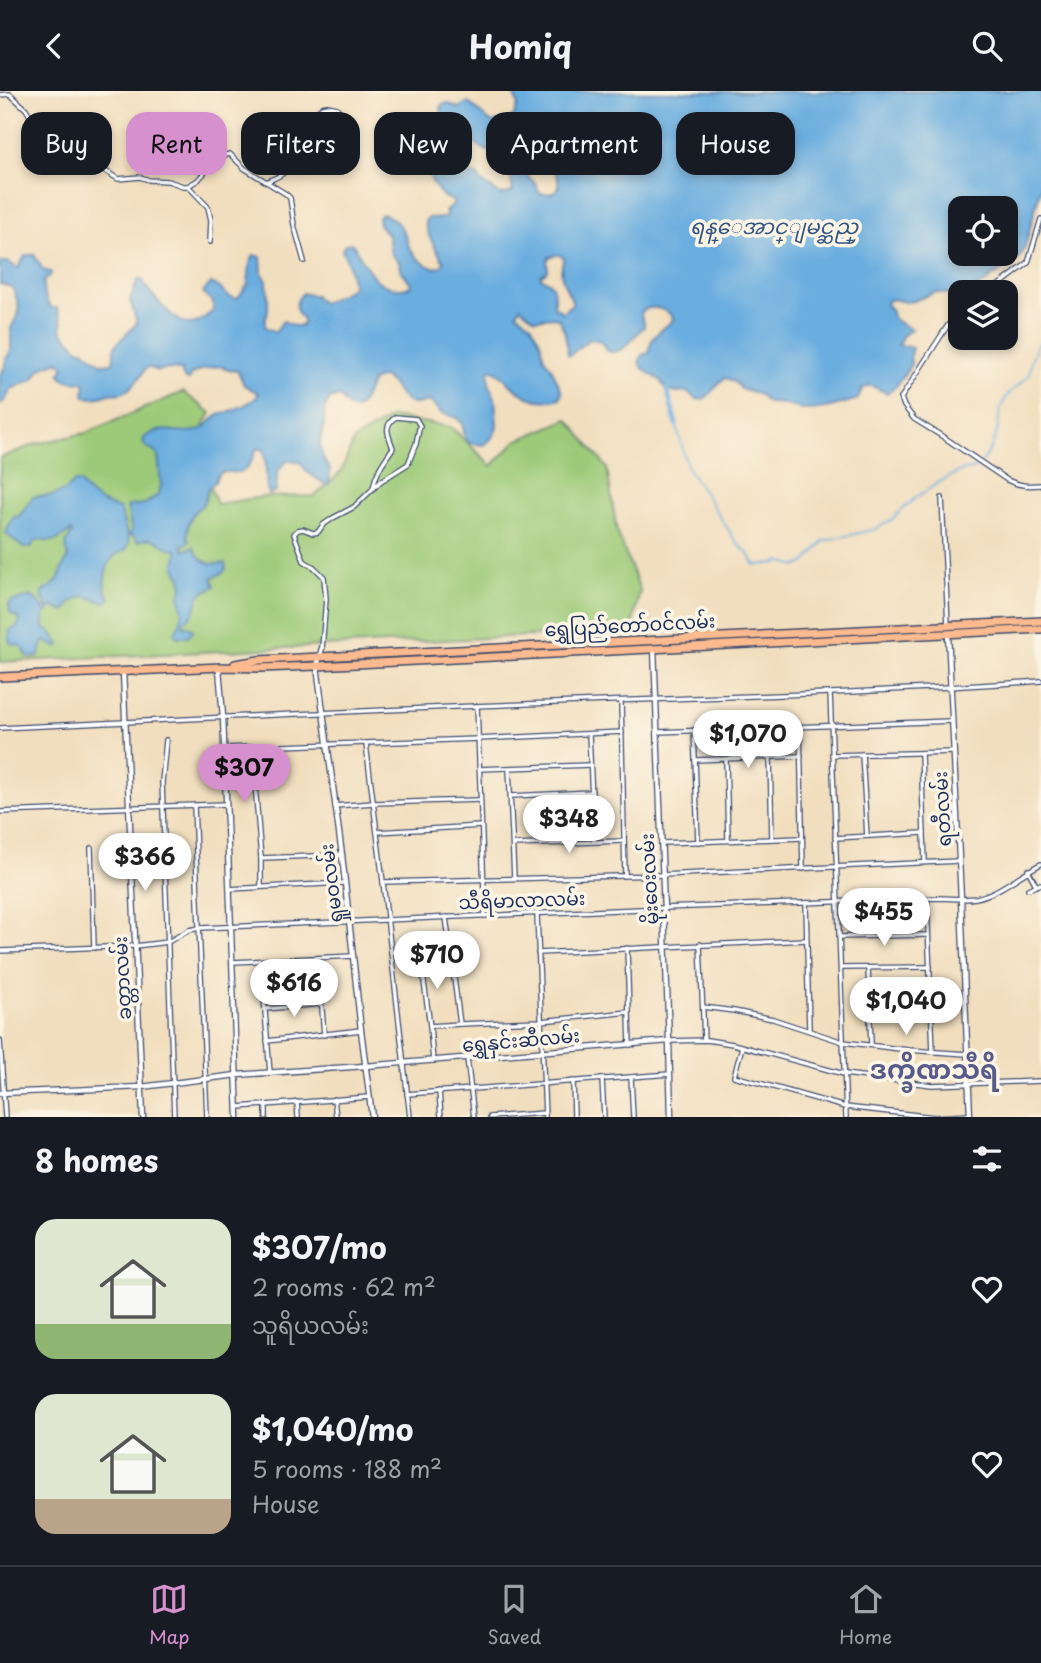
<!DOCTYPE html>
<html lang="en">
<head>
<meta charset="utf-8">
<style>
	:root { --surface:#171b24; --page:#242831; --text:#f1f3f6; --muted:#9ea1a6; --line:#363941; --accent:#d690ce }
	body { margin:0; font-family:"Playpen Sans","Noto Sans Myanmar",sans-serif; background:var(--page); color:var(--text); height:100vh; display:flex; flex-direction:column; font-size:26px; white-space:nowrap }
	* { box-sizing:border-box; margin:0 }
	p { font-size:23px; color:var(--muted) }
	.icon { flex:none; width:38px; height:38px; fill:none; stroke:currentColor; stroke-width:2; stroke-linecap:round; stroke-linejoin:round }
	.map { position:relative; height:1026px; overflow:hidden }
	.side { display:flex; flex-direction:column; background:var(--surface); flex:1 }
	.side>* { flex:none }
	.top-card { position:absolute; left:21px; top:21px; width:999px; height:63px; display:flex; gap:14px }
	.controls { position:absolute; left:948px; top:105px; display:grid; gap:14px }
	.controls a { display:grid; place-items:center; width:70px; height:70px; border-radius:14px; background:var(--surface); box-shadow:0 4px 10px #0003; font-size:35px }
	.price { position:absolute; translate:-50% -60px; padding:0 16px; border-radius:24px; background:#fff; color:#222; font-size:23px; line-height:46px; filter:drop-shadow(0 2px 4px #0008) }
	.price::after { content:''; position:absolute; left:50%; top:42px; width:21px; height:16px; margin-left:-10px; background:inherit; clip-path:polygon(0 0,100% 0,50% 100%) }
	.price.active { background:var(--accent); color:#111 }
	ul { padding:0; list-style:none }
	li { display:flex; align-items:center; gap:21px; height:175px; padding:0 35px }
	li span { display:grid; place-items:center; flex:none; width:196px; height:140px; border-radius:21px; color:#555 }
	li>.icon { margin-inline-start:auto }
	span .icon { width:84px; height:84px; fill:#fffc; stroke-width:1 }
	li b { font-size:30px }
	h2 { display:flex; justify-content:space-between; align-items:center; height:84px; padding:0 35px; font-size:30px }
	.chip { padding:0 24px; border-radius:21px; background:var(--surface); box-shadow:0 4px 10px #0003; font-size:24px; line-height:63px }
	.chip.active { background:var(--accent); color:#111 }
	header { display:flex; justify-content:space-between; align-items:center; height:91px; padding:0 35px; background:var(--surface); font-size:32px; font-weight:700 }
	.menu { display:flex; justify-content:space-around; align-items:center; height:98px; border-top:2px solid var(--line); background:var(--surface); font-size:19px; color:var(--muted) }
	.menu a { display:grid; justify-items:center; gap:4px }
	.menu .active { color:var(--accent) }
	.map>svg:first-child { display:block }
	.green { fill:#9dca78; stroke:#5c7c6b; stroke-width:2 }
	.water { fill:#6aaddf; stroke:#426e9e; stroke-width:2; fill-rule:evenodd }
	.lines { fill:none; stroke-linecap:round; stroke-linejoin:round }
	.stream { stroke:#6aaddf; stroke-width:2 }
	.river { stroke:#6aaddf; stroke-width:5 }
	.minor-casing { stroke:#3b496c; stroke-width:6 }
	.tertiary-casing { stroke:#3b496c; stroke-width:7 }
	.primary-casing { stroke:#3b496c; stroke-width:10 }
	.minor { stroke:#fff; stroke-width:3.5 }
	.tertiary { stroke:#fff; stroke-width:4.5 }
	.primary { stroke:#fcba8e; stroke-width:7 }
	.labels { text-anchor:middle; stroke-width:7; stroke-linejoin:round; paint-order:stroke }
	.street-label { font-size:19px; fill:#1b2f5e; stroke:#fcf5e5 }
	.water-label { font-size:21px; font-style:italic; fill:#335585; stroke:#fcf5e5 }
	.district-label { font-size:26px; font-weight:bold; fill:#585a8a; stroke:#fcf5e5 }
</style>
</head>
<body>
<header><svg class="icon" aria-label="back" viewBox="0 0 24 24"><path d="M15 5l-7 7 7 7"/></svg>Homiq<svg class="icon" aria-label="search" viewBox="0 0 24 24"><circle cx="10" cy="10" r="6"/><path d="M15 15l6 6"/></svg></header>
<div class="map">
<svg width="1041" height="1026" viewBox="0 0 1041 1026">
	<rect width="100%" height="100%" fill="#fcf5e5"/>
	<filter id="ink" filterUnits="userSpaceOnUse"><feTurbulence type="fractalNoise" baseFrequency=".0143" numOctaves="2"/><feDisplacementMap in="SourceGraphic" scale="14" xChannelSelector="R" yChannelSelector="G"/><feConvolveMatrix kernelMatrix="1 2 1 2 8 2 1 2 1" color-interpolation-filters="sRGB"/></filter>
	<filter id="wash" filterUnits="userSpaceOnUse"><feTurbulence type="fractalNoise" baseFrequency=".00686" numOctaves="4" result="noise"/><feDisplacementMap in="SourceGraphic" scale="28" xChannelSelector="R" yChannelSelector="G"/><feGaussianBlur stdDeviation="1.57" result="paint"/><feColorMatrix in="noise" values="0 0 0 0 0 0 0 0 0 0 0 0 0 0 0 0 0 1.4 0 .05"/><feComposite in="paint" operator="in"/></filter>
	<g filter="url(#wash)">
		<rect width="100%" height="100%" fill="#f1debe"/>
		<path class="green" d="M183,301L211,322L203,336L192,347L217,413L263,406L315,405L341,381L354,349L392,326L451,336L492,375L516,350L568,328L607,377L617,441L640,499L631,540L0,571V367L36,353L86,342Z"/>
		<path class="water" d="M512,0L669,1L1041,0V96L1024,159L1020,166L972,201L961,202L956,201L947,203L935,201L914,210L906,211L891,208L887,210L886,213L892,220C891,230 903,234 912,238L902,245L899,254L912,257L910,264L911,273L897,294L887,302L870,294L862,298L858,308C840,313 820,321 801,318C788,315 782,311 767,312L760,304L741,298C737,292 733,289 725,287C716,291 713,304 703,308C692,312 692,295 675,302C673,300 667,298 665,296C658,290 666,292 657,287C649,282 645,281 639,272L642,264L649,262C650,243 661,241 673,229L672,225C664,217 651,214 642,220L641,225L644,232V236C632,245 627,262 609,261C604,253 599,246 588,249L570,264H568L565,242L559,228L554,226L535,228L520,216L517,222L531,233L541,252L544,267L551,276L562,301L560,307C542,313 526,308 512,295C504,288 501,280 489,278V293L495,307L497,335L494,344L488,351L484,354L470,352L466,349L462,332L457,327L441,322L430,310C424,310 419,314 413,313C402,312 393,292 384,286L373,289C364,303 360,336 340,306L331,307C322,320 325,319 324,334C324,340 322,340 321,345C318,356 323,370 330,378L329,393L327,394L307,381L301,372L292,369L287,370C275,380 277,387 276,401L269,403C263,390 269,374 263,358H256C254,365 251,374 244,379C233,386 219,373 215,391C206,397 208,403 204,411C202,415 200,416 196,419C189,427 185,440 189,451L182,455L185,459L194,456C199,470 210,475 225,472L226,476L224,481L212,487L215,495L202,502L198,507L195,519L188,528L184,530L183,535H188L193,539L189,545L177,546L175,544C176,537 181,532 182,524C183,517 181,513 180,507C180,501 184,497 182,490C181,485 176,481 175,475C175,469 178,465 177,459C161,458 156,440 138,451L133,444L128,445C129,450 130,452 127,457C124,462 123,460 117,463C105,472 100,496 110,507L107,511C98,511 90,505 81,505L75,510L71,511L65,521L52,515L44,524V537L52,542L60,554L56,556L45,550L42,555L40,564L36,566H28C21,556 26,555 11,553L9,549L10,539L18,535L20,528L10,522L9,513L12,510L20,509L31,505L40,512L43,518L48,516L43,508L42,501C47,498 54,494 57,490C63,482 61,475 68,468L66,452L72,442L71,440C57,451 54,451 37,449L33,452L32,456L24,457L6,443L9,434L14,426L19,425L33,406C49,405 63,405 74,391H80C89,406 103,414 120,418L127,443L132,441L127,415L145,413L159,403L161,394L158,365C155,359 147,358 143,352L144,347C163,332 176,344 196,340C210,337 208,329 218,324C221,323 225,323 228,321C239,317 249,313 257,306L258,302L244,294L238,280L228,279L220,275L204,278L191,283L189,288L187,289L183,286L181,279L166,278L157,280L149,276L146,277C141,285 131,300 121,302C117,303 113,302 109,303C101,306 95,308 86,306L84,304L85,295L83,291C75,291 62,290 60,282L64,276L59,270L45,275L39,279L34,288L11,298L5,309L0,313V284L6,274V268L11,260V237L19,222L18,211L12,196L0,193V171H8L18,177L25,165L34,163L43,179L51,181L50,185L44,189L43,200L49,215L53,217H57L58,219L62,233L61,240L80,259H84L102,273L113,272L115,255L137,232L130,209L138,189L142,188C147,200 175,232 189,233C198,234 206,225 213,220V211L203,202L211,192C224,196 227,210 238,207L248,193L250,172L254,164L261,166L262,182L267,190L268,208V220L265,229V236L275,241L283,230L294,235H301L303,233V229C294,219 293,212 303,202L315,205L319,210L323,212L349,199L353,195L348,172L342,159C343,154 347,152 352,152C369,177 374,203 410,196L411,192L402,181L399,171L391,163L388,144L379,133L378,126L382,123C391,125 399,132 403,140C406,145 407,151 409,156C415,167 434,185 444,172C437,158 427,146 425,131L427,127C434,126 440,130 447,125L445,121C448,117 454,116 454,111C451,109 448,108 444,106C440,103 431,91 430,86C430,84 434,77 435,75L434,68L404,65L403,51L406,47C417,45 418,37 419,27C430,23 428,21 438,29L442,28L441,14L448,12L459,17L468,11L492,32L508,28L514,25L518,13ZM530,49L536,53L547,50L554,53H563L573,71L571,72L554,71L552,72C553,80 557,82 558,89C562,103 548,104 539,102L536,93L521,80L510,84L513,100L509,102L500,104C491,94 484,97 477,84L451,78L439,67L441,63L444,60L474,53H476L487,60C492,59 495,57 499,55C508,52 520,52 530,49ZM961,117H1006V163H961ZM555,164H560L564,168C557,183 565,195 572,209V213L561,222L559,218L555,217C552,203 558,193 541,187V184L545,182L548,178L547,171L549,166Z"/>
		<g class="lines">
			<path class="stream" d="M676,333L688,377L737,452L749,463L754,473L758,474L777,472L779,470L798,475L806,471L824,450L876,438L891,429L915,407L941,390L961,380L975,377L980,374L992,355L997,342L1001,316L1007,305L1029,284L1031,270L1037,255L1041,250"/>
			<path class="river" d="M667,298L676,333"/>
		</g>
	</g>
	<g filter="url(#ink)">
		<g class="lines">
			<g class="minor-casing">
				<g id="minor">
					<path d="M0,4L10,3L26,18L32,28L51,38L64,42L71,48L74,53L88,65L93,72L118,88L140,86L149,89L168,90L183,95H188L198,89L218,66L230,63L244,77L286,103L290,107L294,134L304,170"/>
					<path d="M266,91C279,85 291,82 290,66C290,61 289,54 292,49C296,41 314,24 322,16L327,15L337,17L355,46"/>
					<path d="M188,95L208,116L211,129L210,151"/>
					<path d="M990,201L1028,172L1041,128"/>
					<path d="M961,223L948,234L901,307L904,315L914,328L945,347L1007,389C1019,395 1028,395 1041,394"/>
					<path d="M942,407L948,534"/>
					<path d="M322,557L326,508L324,486L314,476L304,470L294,443L298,439L303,438L313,442L318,441L323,434L333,427L354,416L381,390L408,373L416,353L419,338L420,335L416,328L396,326C382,335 389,345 393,357C384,370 376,380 373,397"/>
					<path d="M830,602L846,1026"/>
					<path d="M621,611L625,784"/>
					<path d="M477,615L485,825"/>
					<path d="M800,636L803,778"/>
					<path d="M0,637C159,630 317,621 476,615C664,607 853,604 1041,590"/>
					<path d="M694,639L698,751"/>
					<path d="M657,641L952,630"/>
					<path d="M589,643L594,751"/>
					<path d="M166,649L162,691L174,1026"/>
					<path d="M366,653L383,791L410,1026"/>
					<path d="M252,656L261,767"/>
					<path d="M224,657L478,648L622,641"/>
					<path d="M921,662L925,771"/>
					<path d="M862,663L867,745"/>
					<path d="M832,664L954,661"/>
					<path d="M770,666L772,748"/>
					<path d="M726,668L728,749"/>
					<path d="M695,669L801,665"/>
					<path d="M479,678L590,674"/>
					<path d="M509,678L514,787"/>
					<path d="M511,705L592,701"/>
					<path d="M194,715L207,1026"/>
					<path d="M335,715L373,712L480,709"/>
					<path d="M0,721L226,713"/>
					<path d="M377,741L481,735"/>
					<path d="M835,747L924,742"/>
					<path d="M661,752L802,747"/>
					<path d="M513,754L623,750"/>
					<path d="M91,757L94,857"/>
					<path d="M1028,779L1036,794"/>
					<path d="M383,791L662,784L959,770"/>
					<path d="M261,796V767L342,764"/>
					<path d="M229,798L344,792"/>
					<path d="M1028,798L1041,793"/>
					<path d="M927,808L933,961"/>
					<path d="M806,812L809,939"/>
					<path d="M537,823L545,1026"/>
					<path d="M446,826L460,933L541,930L629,921"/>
					<path d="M839,846L928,844"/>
					<path d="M700,853L704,949"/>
					<path d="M627,857L630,954"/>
					<path d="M0,860L135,855L168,851L189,839L200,837L664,817L937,807C950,807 964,809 976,807C1000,802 1020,783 1041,773"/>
					<path d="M391,861L450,860"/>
					<path d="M420,861L430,935L460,933"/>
					<path d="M538,862L806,849"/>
					<path d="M318,867L324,944"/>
					<path d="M261,870L270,982"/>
					<path d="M233,871L353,865"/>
					<path d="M841,877L930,876"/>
					<path d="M868,877L871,954"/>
					<path d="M703,916L734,920L773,928L843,951L908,959L967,963"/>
					<path d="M265,918L321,913"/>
					<path d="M430,935L433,970"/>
					<path d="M0,949L5,1026"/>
					<path d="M267,950L361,939"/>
					<path d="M669,950L707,949L733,953L844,983L932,994L1041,990"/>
					<path d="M742,956L734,985L845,1016L935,1026L970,1024"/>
					<path d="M467,967L474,1026"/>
					<path d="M631,986L633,1026"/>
					<path d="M602,988L604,1026"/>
					<path d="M573,990L574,1026"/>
					<path d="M439,1000L441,1026"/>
					<path d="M407,1003L670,983"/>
					<path d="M334,1008L336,1026"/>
					<path d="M297,1011L298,1026"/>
					<path d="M266,1014V1026"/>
					<path d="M238,1016L369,1006"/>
					<path d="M490,1026L545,1022"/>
				</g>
			</g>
			<g class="tertiary-casing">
				<g id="tertiary">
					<path d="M948,542L961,808L970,1026"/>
					<path d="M322,557L317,575L342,764L361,939L372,1026"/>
					<path d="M654,557L669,950L671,1026"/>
					<path d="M219,577L223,626L238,1026"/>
					<path d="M123,580L143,1026"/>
					<path d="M0,1002L141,996L237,984L365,975L669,950"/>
				</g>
			</g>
			<g class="primary-casing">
				<g id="primary">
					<path d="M235,573L259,569L1041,530"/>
					<path d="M0,586L221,576L260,577L317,575L1041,538"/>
				</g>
			</g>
			<use href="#minor" class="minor"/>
			<use href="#tertiary" class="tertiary"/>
			<use href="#primary" class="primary"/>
		</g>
	</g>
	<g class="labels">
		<g class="street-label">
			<text transform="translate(630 534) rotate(-3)" y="7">ရွှေပြည်တော်ဝင်လမ်း</text>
			<text transform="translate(942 718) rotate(-93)" y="7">ရတီလမ်း</text>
			<text transform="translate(649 788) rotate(-93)" y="7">မိုးဝေးလမ်း</text>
			<text transform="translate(331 793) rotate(-97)" y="7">ရှုမဝလမ်း</text>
			<text transform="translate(522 809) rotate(-2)" y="7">သီရိမာလာလမ်း</text>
			<text transform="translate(122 887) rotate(-93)" y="7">ခတ္တာလမ်း</text>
			<text transform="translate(521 949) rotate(-5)" y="7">ရွှေနှင်းဆီလမ်း</text>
		</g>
		<g class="water-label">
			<text x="774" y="143">ရန္ေအာင္ျမင္ဆည္</text>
		</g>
		<g class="district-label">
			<text x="934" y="988">ဒက္ခိဏသီရိ</text>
		</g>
	</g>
</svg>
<div class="controls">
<a><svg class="icon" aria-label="locate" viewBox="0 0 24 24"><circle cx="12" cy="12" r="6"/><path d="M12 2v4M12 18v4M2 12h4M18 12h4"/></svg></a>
<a><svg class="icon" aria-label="layers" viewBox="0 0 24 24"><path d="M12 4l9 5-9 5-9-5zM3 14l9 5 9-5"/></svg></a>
</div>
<b class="price" style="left:748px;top:679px">$1,070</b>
<b class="price active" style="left:244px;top:713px">$307</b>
<b class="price" style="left:569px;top:764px">$348</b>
<b class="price" style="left:145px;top:802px">$366</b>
<b class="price" style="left:884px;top:857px">$455</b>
<b class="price" style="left:437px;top:900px">$710</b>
<b class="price" style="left:294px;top:928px">$616</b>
<b class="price" style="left:906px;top:946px">$1,040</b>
<div class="top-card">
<a class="chip">Buy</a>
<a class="chip active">Rent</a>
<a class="chip">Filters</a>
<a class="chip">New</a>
<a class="chip">Apartment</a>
<a class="chip">House</a>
</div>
</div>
<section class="side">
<h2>8 homes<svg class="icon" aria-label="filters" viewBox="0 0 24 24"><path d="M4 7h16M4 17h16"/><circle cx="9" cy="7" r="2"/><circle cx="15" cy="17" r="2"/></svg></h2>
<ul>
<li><span style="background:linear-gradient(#dfe7d0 75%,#8fb573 0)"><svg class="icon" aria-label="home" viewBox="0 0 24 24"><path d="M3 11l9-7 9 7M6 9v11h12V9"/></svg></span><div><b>$307/mo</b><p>2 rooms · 62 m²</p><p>သူရိယလမ်း</p></div><svg class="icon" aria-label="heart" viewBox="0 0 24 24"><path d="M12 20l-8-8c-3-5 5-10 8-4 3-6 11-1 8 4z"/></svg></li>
<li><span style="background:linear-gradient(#dfe7d0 75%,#b9a48a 0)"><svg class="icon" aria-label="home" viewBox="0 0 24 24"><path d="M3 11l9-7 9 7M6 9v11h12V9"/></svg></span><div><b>$1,040/mo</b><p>5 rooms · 188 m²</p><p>House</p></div><svg class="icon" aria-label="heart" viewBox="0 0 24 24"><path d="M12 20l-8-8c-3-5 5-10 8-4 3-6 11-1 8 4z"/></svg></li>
</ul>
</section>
<nav class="menu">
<a class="active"><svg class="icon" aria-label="map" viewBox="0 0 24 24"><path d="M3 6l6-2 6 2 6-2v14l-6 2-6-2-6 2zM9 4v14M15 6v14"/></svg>Map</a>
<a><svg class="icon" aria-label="saved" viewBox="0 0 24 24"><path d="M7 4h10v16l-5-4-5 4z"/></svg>Saved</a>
<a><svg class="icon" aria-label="home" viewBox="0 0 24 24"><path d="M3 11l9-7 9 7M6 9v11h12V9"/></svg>Home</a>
</nav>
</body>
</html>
